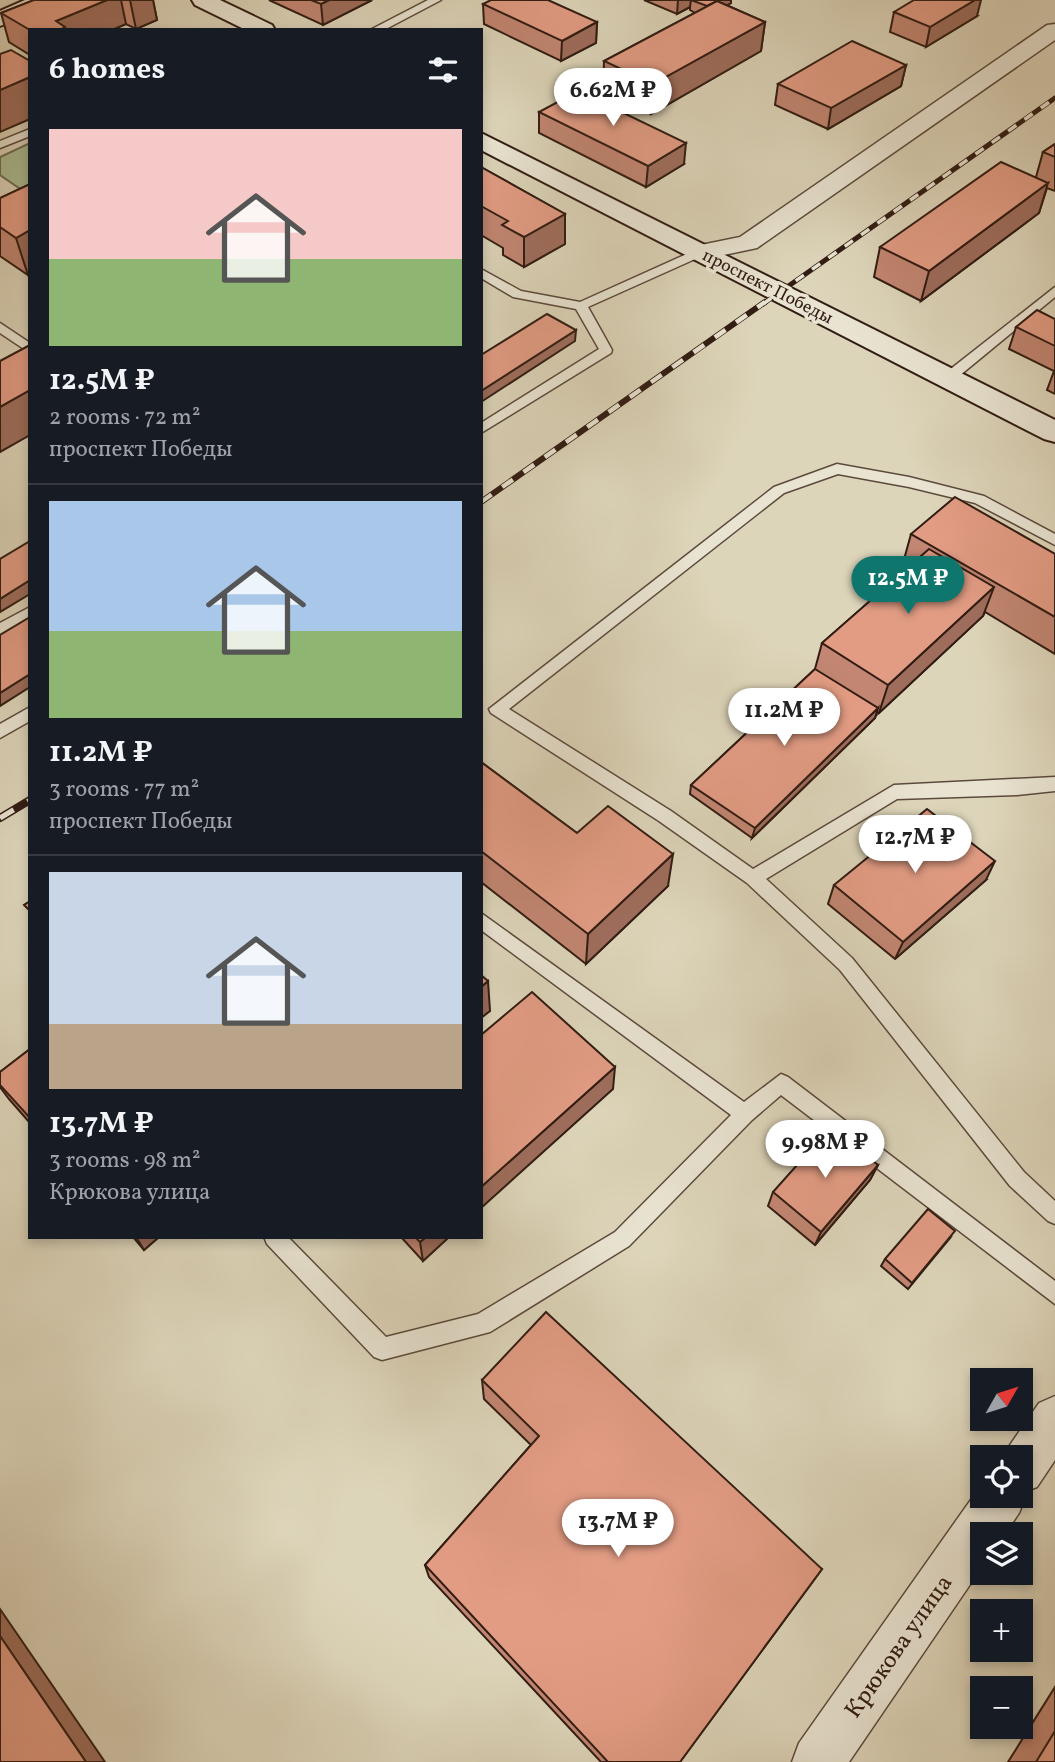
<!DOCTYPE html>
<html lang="en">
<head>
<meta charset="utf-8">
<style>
	:root { --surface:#171b24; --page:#242831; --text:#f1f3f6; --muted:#9ea1a6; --line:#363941; --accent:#0f766e }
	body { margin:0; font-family:Vollkorn,serif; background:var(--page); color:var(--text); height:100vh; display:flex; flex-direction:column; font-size:26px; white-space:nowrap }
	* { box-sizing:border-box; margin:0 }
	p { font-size:23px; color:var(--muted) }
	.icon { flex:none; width:38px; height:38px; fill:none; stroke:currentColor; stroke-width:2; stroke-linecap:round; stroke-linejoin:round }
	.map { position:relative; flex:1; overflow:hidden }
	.side { position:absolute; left:28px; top:28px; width:455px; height:1211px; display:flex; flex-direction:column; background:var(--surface); border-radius:0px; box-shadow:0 4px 10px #0003 }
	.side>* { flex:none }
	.needle { width:46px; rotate:51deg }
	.buttons { position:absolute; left:970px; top:1368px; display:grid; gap:14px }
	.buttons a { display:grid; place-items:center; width:63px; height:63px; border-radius:0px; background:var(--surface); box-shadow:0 4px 10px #0003; font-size:35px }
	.price { position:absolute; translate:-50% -60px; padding:0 16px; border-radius:24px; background:#fff; color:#222; font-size:23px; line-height:46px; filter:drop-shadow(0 2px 4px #0008) }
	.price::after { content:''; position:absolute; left:50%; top:42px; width:21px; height:16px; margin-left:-10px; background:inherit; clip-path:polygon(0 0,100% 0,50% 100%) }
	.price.on { background:var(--accent); color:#fff }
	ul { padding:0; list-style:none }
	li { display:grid; align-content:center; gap:14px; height:371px; padding:0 21px }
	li+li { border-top:2px solid var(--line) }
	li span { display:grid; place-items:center; height:217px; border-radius:0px; color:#555 }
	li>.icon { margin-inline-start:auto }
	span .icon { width:126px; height:126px; fill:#fffc; stroke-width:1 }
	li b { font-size:30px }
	h2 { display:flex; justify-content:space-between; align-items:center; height:84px; padding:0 21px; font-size:30px }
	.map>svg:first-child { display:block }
	.green { fill:#acbe94; stroke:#6e6d54; stroke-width:2 }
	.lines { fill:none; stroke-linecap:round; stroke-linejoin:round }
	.lane-casing { stroke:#5c4a3d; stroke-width:3 }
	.street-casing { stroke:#5c4a3d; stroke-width:3 }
	.secondary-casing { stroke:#311c13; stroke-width:4 }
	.lane { fill:#e9e4d2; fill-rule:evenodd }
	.street { fill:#e9e4d2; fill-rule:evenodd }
	.secondary { fill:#e9e4d2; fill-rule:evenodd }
	.rail-far2-casing { stroke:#311c13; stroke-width:5 }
	.rail-far1-casing { stroke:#311c13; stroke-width:6 }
	.rail-casing { stroke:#311c13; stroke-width:8 }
	.rail-far2 { stroke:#e9e4d2; stroke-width:3.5; stroke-dasharray:10; stroke-linecap:butt }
	.rail-far1 { stroke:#e9e4d2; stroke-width:4.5; stroke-dasharray:13; stroke-linecap:butt }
	.rail { stroke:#e9e4d2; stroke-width:5; stroke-dasharray:16; stroke-linecap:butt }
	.wall { fill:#c28672; stroke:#311c13; stroke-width:2 }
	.shaded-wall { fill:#9e6d5c; stroke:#311c13; stroke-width:2 }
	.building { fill:#e29c84; stroke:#311c13; stroke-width:2 }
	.labels { text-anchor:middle; stroke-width:7; stroke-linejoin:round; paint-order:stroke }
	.far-street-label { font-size:18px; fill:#311c13; stroke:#e9e4d2 }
	.near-street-label { font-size:24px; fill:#311c13; stroke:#e9e4d2 }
</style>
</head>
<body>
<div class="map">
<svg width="1055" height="1762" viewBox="0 0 1055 1762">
	<rect width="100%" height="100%" fill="#ddd5ba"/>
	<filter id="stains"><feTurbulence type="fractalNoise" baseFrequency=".00286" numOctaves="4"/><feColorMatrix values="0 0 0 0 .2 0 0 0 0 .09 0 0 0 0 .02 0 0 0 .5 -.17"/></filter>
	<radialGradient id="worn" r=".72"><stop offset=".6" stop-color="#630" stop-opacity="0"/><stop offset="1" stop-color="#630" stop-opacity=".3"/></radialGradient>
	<path class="green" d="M30,143V195H29L0,175V157Z"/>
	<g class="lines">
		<g class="lane-casing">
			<g id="lane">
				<path d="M428,0H441L384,30H370Z"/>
				<path d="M30,129V136L0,148V141Z"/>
				<path d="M700,248L706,252L704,255L588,307L612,350L611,353L481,433V423L599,349L576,309L513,297L481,278V269L521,291L580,302Z"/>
				<path d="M1055,287V297L953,381H943V375Z"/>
				<path d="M0,323L30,343V353L0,333Z"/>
				<path d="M837,464L909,477L984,496L1055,534V545L975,503L909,487L838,474L784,493L509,709L671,811L753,869L894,785L1055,777V791L1017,795L897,799L766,879L852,958L1024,1172L1055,1201V1224L1048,1221L1010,1186L840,970L747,883L659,821L491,713L489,709L774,487Z"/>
				<path d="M30,607V619L0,636V623Z"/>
				<path d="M30,707V721L0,738V724Z"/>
				<path d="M481,913L744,1102L781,1074L788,1077L1055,1281V1304L781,1095L752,1120L629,1246L490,1332L382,1360L374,1357L267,1244L264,1237H288L386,1337L478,1314L615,1232L731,1115L481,930Z"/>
			</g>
		</g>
		<g class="street-casing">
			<g id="street">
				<path d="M1055,24V40L757,248L700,260L691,257L687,252L691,247L740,237L1047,25Z"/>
				<path d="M1055,1396V1460L1037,1487L1024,1492L1026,1496L1019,1513L1004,1535H982V1567L849,1762H792L799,1743L982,1484V1496H1020V1458H1001L1039,1403Z"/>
			</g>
		</g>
		<g class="secondary-casing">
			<g id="secondary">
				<path d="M25,0H54L51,5L0,26V11Z"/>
				<path d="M192,0H220L272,25L275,30H246L195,5Z"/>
				<path d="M481,133L1055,420V442L1044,439L481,150Z"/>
			</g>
		</g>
		<use href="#lane" class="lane"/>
		<use href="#street" class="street"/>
		<use href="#secondary" class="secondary"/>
		<g class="rail-far2-casing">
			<path id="rail-far2" d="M763,304L1055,98"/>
		</g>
		<g class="rail-far1-casing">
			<path id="rail-far1" d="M481,502L765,302"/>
		</g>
		<g class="rail-casing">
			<path id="rail" d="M0,818L30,800"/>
		</g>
		<use href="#rail-far2" class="rail-far2"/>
		<use href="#rail-far1" class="rail-far1"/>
		<use href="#rail" class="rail"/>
	</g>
	<g class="wall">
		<path d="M34,0H153L157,20L136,29L126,24L112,30H30V55L9,42L1,13Z"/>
		<path d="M269,0H372L323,25Z"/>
		<path d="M644,0H731V3L726,5L765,22L761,51L651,114L603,91L604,61L695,13L690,10V7L677,14Z"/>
		<path d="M483,4L597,22L596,43L561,61L484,24Z"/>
		<path d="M894,12L977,16L926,47L890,32Z"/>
		<path d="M906,65L901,86L828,129L775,105L778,84Z"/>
		<path d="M539,112L684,164L646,187L539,133Z"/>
		<path d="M1055,144V191L1047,188L1039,213L921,301L874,277L880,247L1036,177L1043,152Z"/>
		<path d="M481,167L565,214V244L524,267L503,255V248L481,235Z"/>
		<path d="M30,184V274L28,275L0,256V198Z"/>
		<path d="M1055,319V394L1047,390L1054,371L1009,349L1016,327Z"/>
		<path d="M911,534L1055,554V654L985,612L983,616L879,713L877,712L875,718L752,838L690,794L691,785L815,669L822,643L909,567L903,563Z"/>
		<path d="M481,762L577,833L668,886L586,964L481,882Z"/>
		<path d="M986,880L895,959L828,904L834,885Z"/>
		<path d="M30,1049V1123L9,1099L0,1087V1072Z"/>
		<path d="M878,1165L870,1180L815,1245L768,1206L773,1192Z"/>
		<path d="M133,1237H159L144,1250Z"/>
		<path d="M401,1237H449L423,1261Z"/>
		<path d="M950,1238L908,1289L881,1266L885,1259Z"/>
		<path d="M482,1380L822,1569L680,1762H601L429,1577L425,1565L531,1445L484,1399Z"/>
		<path d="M1055,1687V1762H1008Z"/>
	</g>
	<g class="shaded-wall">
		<path d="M107,0H121L126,24L112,30H58L56,21Z"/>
		<path d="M130,0H153L157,20L136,29Z"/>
		<path d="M329,0H372L323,25L321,4Z"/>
		<path d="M678,0H691L690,7L677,14Z"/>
		<path d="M719,0H731V3L706,17Z"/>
		<path d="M975,0H981L977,16L926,47L930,27Z"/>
		<path d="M597,22L596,43L561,61L562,41Z"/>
		<path d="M765,22L761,51L651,114L653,84Z"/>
		<path d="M906,65L901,86L828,129L831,108Z"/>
		<path d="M30,77V119L0,132V90Z"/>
		<path d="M686,143L684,164L646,187L648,166Z"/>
		<path d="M1048,183L1039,213L921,301L929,271Z"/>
		<path d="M565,214V244L524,267V237Z"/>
		<path d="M30,230V274L28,275L16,238Z"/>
		<path d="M576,330L575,341L481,402V391Z"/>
		<path d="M30,390V435L0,452V407Z"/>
		<path d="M30,580V594L0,612V599Z"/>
		<path d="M994,587L983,616L879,713L888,685Z"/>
		<path d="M30,674V687L0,706V693Z"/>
		<path d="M878,708L875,718L752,838L755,828Z"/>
		<path d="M673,854L668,886L586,964L588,934Z"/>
		<path d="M995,861L986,880L895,959L903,942Z"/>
		<path d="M488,981L490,1011L481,1018V987Z"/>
		<path d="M615,1067L613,1089L481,1208V1187Z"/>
		<path d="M878,1165L870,1180L815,1245L821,1232Z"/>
		<path d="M136,1237H159L144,1250Z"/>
		<path d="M426,1237H449L423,1261L420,1242Z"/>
		<path d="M0,1609L105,1762H86L0,1636Z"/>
	</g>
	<g class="building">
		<path d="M34,0H107L56,21L65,27L60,30H30L1,13Z"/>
		<path d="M311,0H329L321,4Z"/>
		<path d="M491,0H548L597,22L562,41L483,4Z"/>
		<path d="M691,0H719L707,6Z"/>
		<path d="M914,0H975L930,27L894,12Z"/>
		<path d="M717,1L765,22L653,84L604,61Z"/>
		<path d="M852,41L906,65L831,108L778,84Z"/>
		<path d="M11,50L30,61V77L0,90V54Z"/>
		<path d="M578,91L686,143L648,166L539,112Z"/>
		<path d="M1055,144V157L1043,152Z"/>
		<path d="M1001,162L1048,183L929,271L880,247Z"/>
		<path d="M481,167L565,214L524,237L502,225L508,221L481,206Z"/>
		<path d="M30,184V230L16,238L0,227V198Z"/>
		<path d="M1037,310L1055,319V346L1016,327Z"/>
		<path d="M547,314L576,330L481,391V355Z"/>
		<path d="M30,345V390L0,407V361Z"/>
		<path d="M955,497L1055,554V617L911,534Z"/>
		<path d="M30,541V580L0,599V559Z"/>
		<path d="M929,549L994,587L888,685L822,643Z"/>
		<path d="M30,617V674L0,693V635Z"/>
		<path d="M815,669L878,708L755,828L691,785Z"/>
		<path d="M481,762L577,833L608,806L673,854L588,934L481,851Z"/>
		<path d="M927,809L995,861L903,942L834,885Z"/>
		<path d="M30,901V911L24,905Z"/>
		<path d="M481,975L488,981L481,987Z"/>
		<path d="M532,992L615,1067L481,1187V1035Z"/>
		<path d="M30,1049V1118L0,1085V1072Z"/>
		<path d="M830,1128L878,1165L821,1232L773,1192Z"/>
		<path d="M928,1209L955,1231L912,1283L885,1259Z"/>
		<path d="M415,1237H426L420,1242Z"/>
		<path d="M546,1312L822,1569L680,1762H608L425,1565L539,1436L482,1380Z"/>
		<path d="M0,1636L86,1762H0Z"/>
		<path d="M1055,1731V1762H1036Z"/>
	</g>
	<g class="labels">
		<g class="far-street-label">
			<text transform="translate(768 286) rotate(27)" y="6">проспект Победы</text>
		</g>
		<g class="near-street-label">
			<text transform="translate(898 1646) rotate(-55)" y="8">Крюкова улица</text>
		</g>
	</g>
	<rect width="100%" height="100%" filter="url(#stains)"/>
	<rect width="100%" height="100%" fill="url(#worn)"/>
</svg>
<div class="buttons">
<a><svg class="needle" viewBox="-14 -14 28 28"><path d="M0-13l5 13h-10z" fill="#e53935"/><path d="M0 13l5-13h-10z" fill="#9ea1a6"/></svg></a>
<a><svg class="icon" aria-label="locate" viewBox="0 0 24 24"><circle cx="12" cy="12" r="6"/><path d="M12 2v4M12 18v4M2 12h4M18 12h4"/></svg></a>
<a><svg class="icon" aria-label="layers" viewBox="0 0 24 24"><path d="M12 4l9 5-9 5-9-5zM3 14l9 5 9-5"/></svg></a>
<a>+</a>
<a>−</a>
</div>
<b class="price" style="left:613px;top:128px">6.62M ₽</b>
<b class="price on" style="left:908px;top:616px">12.5M ₽</b>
<b class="price" style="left:784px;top:748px">11.2M ₽</b>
<b class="price" style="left:915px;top:875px">12.7M ₽</b>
<b class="price" style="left:825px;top:1180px">9.98M ₽</b>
<b class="price" style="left:618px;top:1559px">13.7M ₽</b>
<section class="side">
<h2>6 homes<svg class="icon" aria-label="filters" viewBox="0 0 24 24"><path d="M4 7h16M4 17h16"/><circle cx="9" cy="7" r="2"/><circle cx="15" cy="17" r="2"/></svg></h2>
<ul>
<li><span style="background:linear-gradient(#f6c9c9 60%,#8fb573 0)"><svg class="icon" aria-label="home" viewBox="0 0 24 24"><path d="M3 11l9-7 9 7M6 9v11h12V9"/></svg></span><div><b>12.5M ₽</b><p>2 rooms · 72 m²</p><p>проспект Победы</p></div></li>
<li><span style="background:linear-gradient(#a9c7e8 60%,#8fb573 0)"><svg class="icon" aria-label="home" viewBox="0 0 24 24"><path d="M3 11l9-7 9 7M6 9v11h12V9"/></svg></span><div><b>11.2M ₽</b><p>3 rooms · 77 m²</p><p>проспект Победы</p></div></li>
<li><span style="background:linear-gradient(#c9d6e8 70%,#b9a48a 0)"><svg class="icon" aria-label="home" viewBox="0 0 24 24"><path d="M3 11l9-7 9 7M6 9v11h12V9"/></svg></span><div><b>13.7M ₽</b><p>3 rooms · 98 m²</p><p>Крюкова улица</p></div></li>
</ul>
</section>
</div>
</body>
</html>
